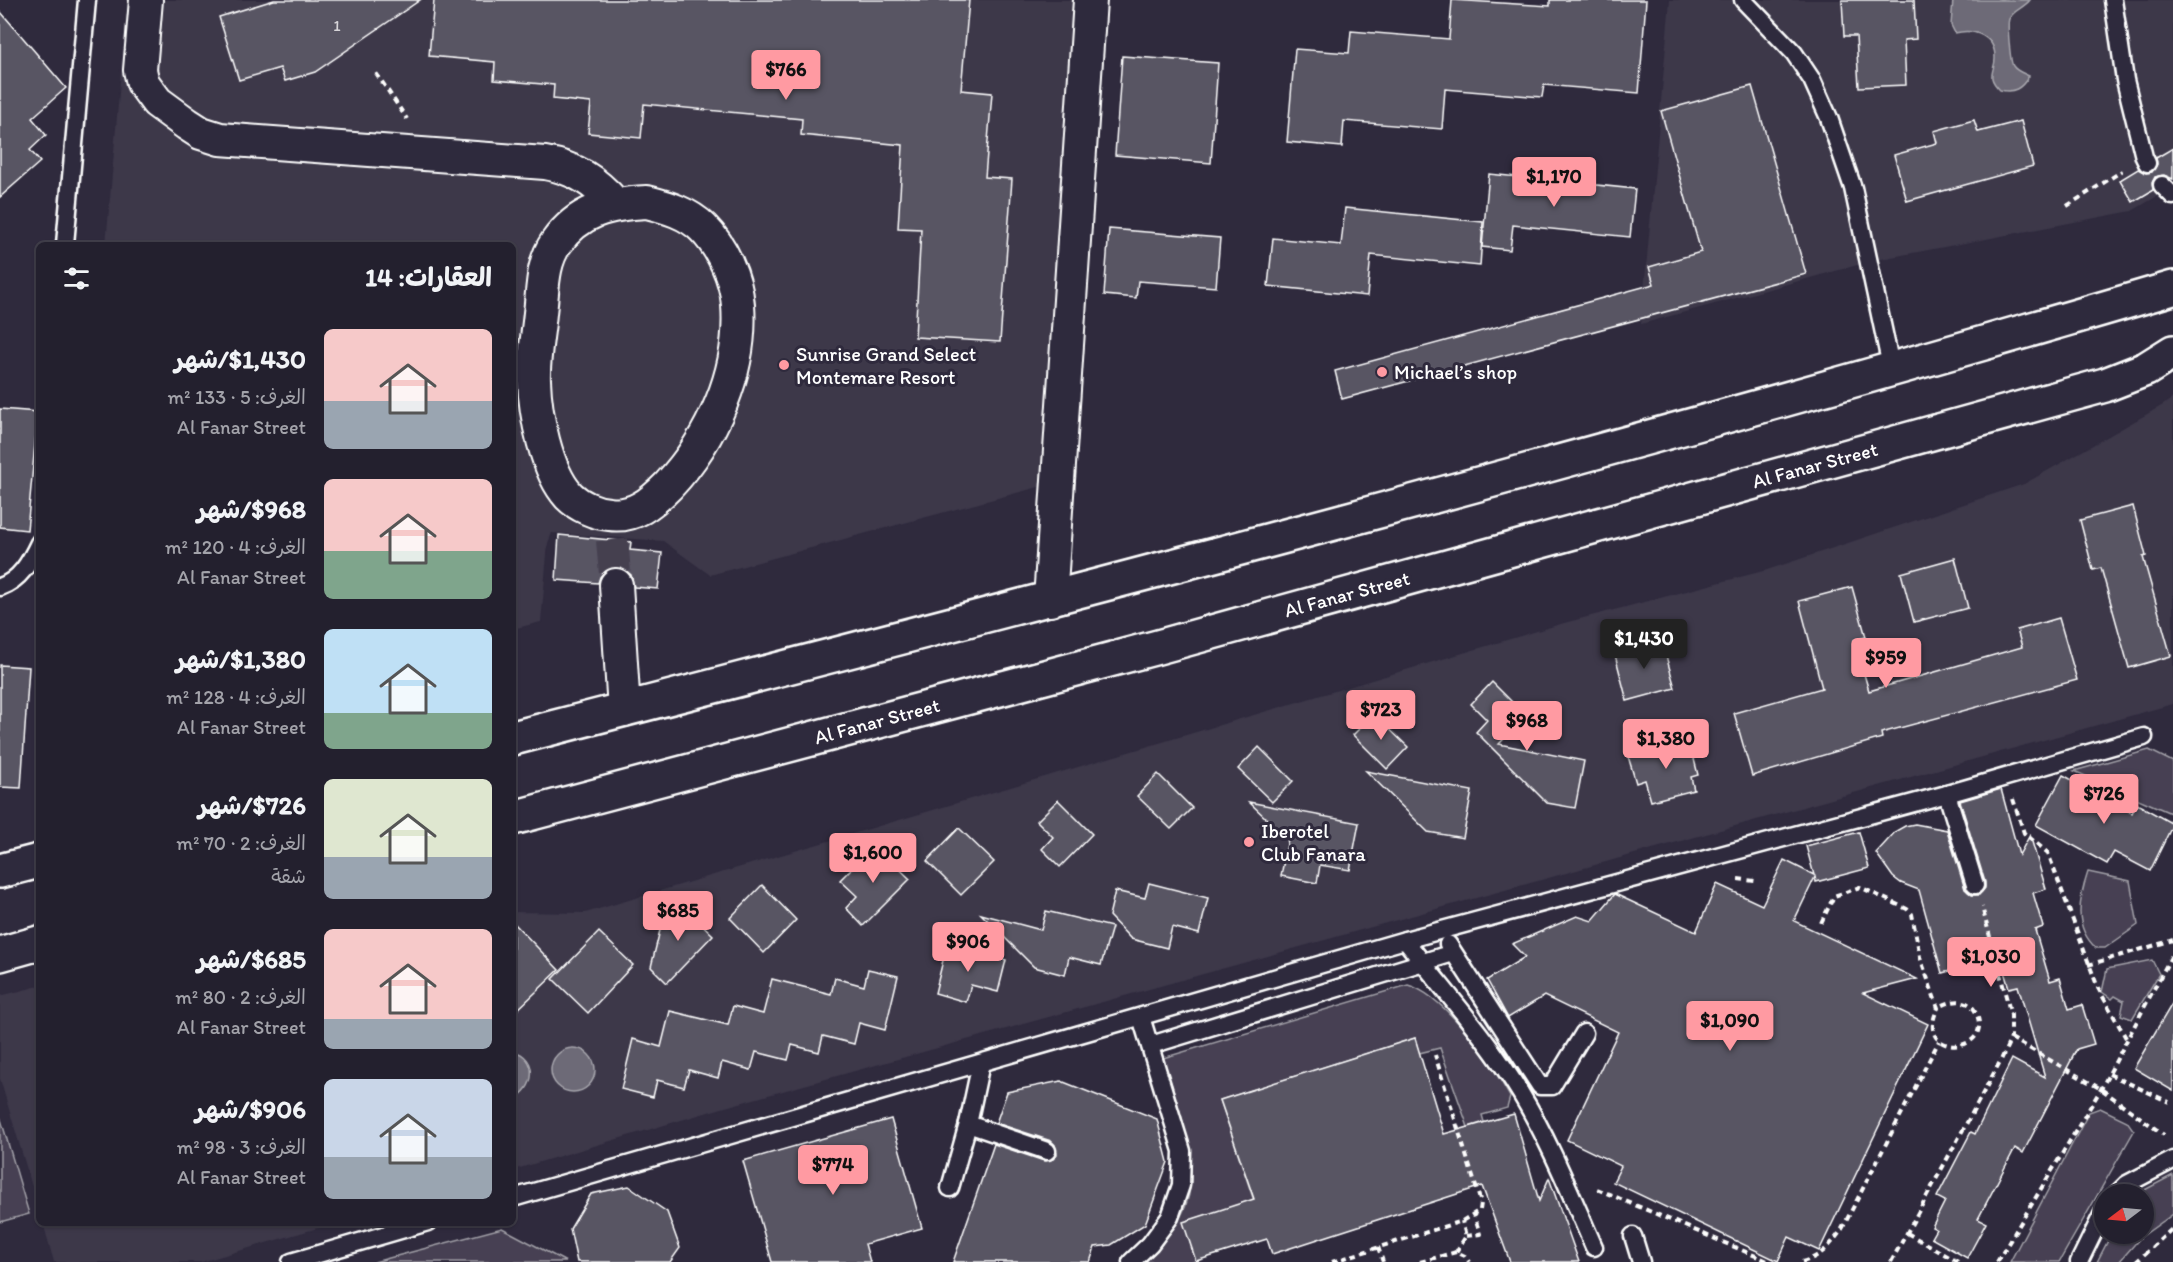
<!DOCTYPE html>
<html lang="ar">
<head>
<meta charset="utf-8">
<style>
	:root { --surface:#23202e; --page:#2b2836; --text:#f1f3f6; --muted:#a3a3aa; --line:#403e4a; --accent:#ff9aa2 }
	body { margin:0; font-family:Itim,"Playpen Sans Arabic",sans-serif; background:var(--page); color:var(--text); direction:rtl; height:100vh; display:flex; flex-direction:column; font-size:22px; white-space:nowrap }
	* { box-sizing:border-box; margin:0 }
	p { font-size:20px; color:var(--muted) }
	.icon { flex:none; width:33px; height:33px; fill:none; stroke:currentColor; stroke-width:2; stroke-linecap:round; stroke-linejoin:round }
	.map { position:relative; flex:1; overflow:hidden; direction:ltr }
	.panel { position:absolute; left:36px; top:242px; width:480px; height:984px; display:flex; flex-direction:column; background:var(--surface); border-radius:9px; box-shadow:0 2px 4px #0004,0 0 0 2px var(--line); direction:rtl }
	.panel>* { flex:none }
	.needle { width:39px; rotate:254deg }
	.tools { position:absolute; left:2094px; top:1184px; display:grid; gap:12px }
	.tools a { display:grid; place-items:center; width:60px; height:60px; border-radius:50%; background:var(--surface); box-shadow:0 2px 4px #0004,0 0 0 2px var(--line); font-size:30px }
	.price { position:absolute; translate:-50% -51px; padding:0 14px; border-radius:6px; background:var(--accent); color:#111; font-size:20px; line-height:39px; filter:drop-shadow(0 2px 3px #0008) }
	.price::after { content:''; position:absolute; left:50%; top:36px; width:18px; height:14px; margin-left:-9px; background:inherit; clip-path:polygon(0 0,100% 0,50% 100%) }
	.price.active { background:#222; color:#fff }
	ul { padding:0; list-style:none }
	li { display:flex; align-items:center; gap:18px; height:150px; padding:0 24px }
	li span { display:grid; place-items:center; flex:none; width:168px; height:120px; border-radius:9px; color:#555 }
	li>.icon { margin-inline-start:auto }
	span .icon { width:72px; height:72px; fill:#fffc; stroke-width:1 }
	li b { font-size:26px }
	h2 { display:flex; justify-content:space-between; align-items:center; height:72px; padding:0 24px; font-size:26px }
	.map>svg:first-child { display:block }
	.built { fill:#3c3749 }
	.green { fill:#464152; stroke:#a2a0a8; stroke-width:1.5 }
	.water { fill:#6d6a77; stroke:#a7a6ad; stroke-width:1.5 }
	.building { fill:#595564; stroke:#fff; stroke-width:1.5 }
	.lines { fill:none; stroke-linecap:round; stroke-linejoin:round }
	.minor-tunnel { stroke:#443f50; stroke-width:32; stroke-dasharray:32 16; stroke-linecap:butt }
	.service-casing { stroke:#fff; stroke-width:21 }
	.minor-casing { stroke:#fff; stroke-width:36 }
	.secondary-casing { stroke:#fff; stroke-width:38 }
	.path { stroke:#fff; stroke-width:4; stroke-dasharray:6 4.5; stroke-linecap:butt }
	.service { stroke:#2f2a3d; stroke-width:16 }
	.minor { stroke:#2f2a3d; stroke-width:32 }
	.secondary { stroke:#2f2a3d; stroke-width:33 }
	.poi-dot { fill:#ff9aa2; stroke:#2f2a3d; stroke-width:2 }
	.labels { text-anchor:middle; stroke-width:6; stroke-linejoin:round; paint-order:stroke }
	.number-label { font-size:16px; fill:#d6d4d8 }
	.poi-label { font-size:20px; fill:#fff; stroke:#2f2a3d; text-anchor:start }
	.street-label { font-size:20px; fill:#fff; stroke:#2f2a3d }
</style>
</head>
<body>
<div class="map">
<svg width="2173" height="1262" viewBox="0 0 2173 1262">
	<rect width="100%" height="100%" fill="#2f2a3d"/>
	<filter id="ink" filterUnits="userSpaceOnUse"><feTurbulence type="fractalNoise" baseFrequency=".0167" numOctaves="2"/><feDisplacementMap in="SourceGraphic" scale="12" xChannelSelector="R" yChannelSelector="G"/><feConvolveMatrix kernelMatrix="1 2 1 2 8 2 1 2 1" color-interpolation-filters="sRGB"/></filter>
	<g filter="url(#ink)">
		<g class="built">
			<path d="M127,0H1078L1046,485L710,575L663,541L552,533L548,543L541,622L513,629V244H106Z"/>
			<path d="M1670,0H2173V187L2132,211L1876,260L1641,324Z"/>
			<path d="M2173,398V704L722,1108L513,1170V912L585,913L1564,623L1767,570L2024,484L2163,405Z"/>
			<path d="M39,986V1210L0,1079V996Z"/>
			<path d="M43,1223V1222L335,1223L201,1262H54Z"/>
		</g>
		<g class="green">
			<path d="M2149,750L2173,762V814L2074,771Z"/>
			<path d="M2088,872L2130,881L2138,925L2105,948H2096C2073,927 2079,899 2088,872Z"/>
			<path d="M2152,960L2159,974L2132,1019L2121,1015L2124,1001L2115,996L2112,999L2102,992L2107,969Z"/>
			<path d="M1408,985C1445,995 1493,1065 1510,1097L1507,1108L1482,1115L1484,1122L1468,1127L1440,1048L1419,1053L1415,1038L1220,1100L1254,1201L1184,1222L1196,1262H1142C1156,1247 1172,1233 1181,1216C1207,1169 1177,1106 1163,1058Z"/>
			<path d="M2100,1108L2127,1121L2134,1131L2059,1262H2010L2089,1112Z"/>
			<path d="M0,1116L29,1214L0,1222Z"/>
			<path d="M2173,1175V1214L2141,1237L2119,1262H2097L2112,1233H2144V1194H2137Z"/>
			<path d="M502,1228L566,1262H374Z"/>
		</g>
		<g class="water">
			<path d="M1953,0H2030C2024,8 2013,10 2009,19C2007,24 2010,61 2013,66C2016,71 2023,73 2029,76C2021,89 2014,93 2000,90C1996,86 1993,83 1992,78C1991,72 1995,66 1995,59C1996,36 1974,28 1955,33L1951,25Z"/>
			<circle cx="573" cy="1070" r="22"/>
			<path d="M513,1051C539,1057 536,1090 513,1099Z"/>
		</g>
		<g class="building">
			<path d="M274,0H420L315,72L285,81L280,68L239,80L219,17Z"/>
			<path d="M434,0H969L961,90L992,93L985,177L1012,179L1000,342L915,337L921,229L898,228L903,145L801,135L802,119L644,104L641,138L588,133L591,103L553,99L554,85L494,80L495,62L429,56Z"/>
			<path d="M1452,0L1550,6V0H1646L1639,93L1544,85L1542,97L1445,89L1442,129L1344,121L1342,147L1287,142L1295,49L1349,53L1351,31L1449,39Z"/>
			<path d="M1842,0H1914L1916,39L1904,40L1906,85L1859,87L1856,36H1844Z"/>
			<path d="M0,11L66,88L32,118L46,135L30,150L40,162L0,197Z"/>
			<path d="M1122,56L1218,63L1211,163L1115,155Z"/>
			<path d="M1752,86L1806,274L1342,399L1335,371L1654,284L1649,267L1701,252L1661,111Z"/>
			<path d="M1974,120L1978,132L2021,121L2033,166L1907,201L1894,155L1937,143L1934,131Z"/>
			<path d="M2173,148V179L2164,175L2155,177L2152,183L2153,190L2133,202L2120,180L2138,169L2146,173L2152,172L2157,164L2156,158Z"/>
			<path d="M1489,174L1635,189L1630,237L1513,225L1510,250L1482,247Z"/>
			<path d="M1345,208L1483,222L1480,266L1371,255L1367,296L1268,286L1273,238L1341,245Z"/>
			<path d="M1109,229L1220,238L1216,287L1138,281L1136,298L1104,295Z"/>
			<path d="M0,409L38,412L27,530L0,527Z"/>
			<path d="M2133,506L2146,556L2143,557L2171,656L2129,668L2101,568L2093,570L2080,520Z"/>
			<path d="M559,535L631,542L630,550L662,553L658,589L634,587L631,575L624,569L615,567L606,570L600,577L598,583L556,580Z"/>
			<path d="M1955,558L1968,608L1914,622L1901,573Z"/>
			<path d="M1852,587L1866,637L1854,640L1869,691L2022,647L2017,630L2059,618L2077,680L1881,733L1882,738L1752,776L1734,713L1822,688L1799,601Z"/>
			<path d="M1661,638L1675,688L1627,701L1614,651Z"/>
			<path d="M0,665L29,667L21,788L0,787Z"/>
			<path d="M1492,682L1526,716L1499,744L1584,761L1575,808L1547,803L1476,732L1487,720L1471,704Z"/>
			<path d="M1374,714L1408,747L1387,769L1353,735Z"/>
			<path d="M1689,739L1698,775L1691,777L1694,790L1651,801L1645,780L1636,783L1628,756Z"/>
			<path d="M1259,747L1293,781L1272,802L1238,769Z"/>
			<path d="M1366,771L1472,791L1463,838L1428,832Z"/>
			<path d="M1158,774L1192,808L1171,829L1137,796Z"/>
			<path d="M2063,775L2132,813L2137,804L2173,824L2150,871L2114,852L2107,864L2036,825Z"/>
			<path d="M2001,789L2019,855L2030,835L2046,889L2033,893L2043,927L2035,930L2050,981L2060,978L2069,1009L2082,1005L2094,1044L2077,1049L2023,1153L2015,1148L1978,1219L1986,1223L1967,1258L1931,1238L1936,1229L1932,1227L1945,1201L1937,1197L1971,1132L1975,1134L2012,1059L2045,1077L2018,986L2009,988L2000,958L1942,973L1919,890L1901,883L1893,877L1876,853L1896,831L1905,826L1915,824L1947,830L1965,889L1972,895H1979L1985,888V882L1960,801Z"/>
			<path d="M1058,800L1092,834L1060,867L1042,849L1053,837L1037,821Z"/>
			<path d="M1249,802L1359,823L1350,870L1320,865L1317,883L1281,876L1288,839Z"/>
			<path d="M959,828L994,862L961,895L927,861Z"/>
			<path d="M1859,832L1869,868L1816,882L1815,877L1794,921L1917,979L1863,993L1928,1024L1819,1251L1789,1237L1778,1261L1613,1182L1621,1166L1567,1140L1618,1032L1544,996L1508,1018L1487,980L1525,957L1512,944L1577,916L1592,921L1615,894L1696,932L1717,884L1762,905L1784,860L1814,875L1806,846Z"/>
			<path d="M875,845L910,879L863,926L846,908L857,896L840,880Z"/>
			<path d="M1149,883L1208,898L1199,934L1172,927L1167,948L1131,939L1109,916L1115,891L1145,898Z"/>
			<path d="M762,885L796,920L764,953L730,918Z"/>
			<path d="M679,902L713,935L667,983L651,967L663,918Z"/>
			<path d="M1046,911L1112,927L1101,965L1069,957L1065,975L1034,967L981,914L1041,930Z"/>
			<path d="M513,922L559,970L513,1014Z"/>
			<path d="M599,932L633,965L588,1013L553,979Z"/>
			<path d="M947,944L1006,960L998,992L971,985L966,1002L935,993Z"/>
			<path d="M868,969L898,976L885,1030L859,1023L854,1044L823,1036L819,1052L792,1045L788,1060L756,1052L751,1070L722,1062L718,1078L689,1070L684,1087L657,1080L653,1097L621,1089L633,1039L661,1047L670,1011L728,1025L733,1006L763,1014L772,979L831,994L835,978L864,986Z"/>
			<path d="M2173,1002V1091L2134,1068Z"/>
			<path d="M1415,1038L1444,1134L1514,1114L1539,1201L1549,1178L1579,1262H1510L1482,1186L1272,1254L1267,1239L1196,1261L1183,1222L1254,1199L1220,1100Z"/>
			<path d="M1061,1081L1157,1119L1168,1162L1145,1224L1111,1245L1095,1247L1090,1262H953L994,1144L1044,1161L1053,1159L1057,1154L1055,1145L1051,1141L996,1123L1007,1092Z"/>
			<path d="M891,1119L922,1228L865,1244L870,1262H772L743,1161Z"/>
			<path d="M629,1186L667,1212L680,1248L670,1262H577L570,1229L591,1194Z"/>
		</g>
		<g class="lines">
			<path class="minor-tunnel" d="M612,540L616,585"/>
			<g class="service-casing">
				<g id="service">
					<path d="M1743,0L1794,53L1812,80L1829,118L1853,188L1892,371"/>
					<path d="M2113,0L2125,80L2144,157L2147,163"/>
					<path d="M2162,185L2173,196"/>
					<path d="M65,244L87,0"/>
					<path d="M0,587C20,580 30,562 39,543"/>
					<path d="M1947,794L1975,885"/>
					<path d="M1405,940C1444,991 1488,1039 1521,1094C1550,1142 1571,1195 1594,1247"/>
					<path d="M1448,944L1540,1086H1552L1584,1033"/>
					<path d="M1151,1045L1453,953"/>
					<path d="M968,1124L1047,1151"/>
					<path d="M950,1188L968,1124L981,1063"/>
					<path d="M2117,1194L2127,1184L2173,1160"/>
					<path d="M513,1198L1405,940L1947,794L2144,737"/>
					<path d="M1633,1236L1641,1262"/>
					<path d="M291,1262L428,1222"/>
					<path d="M1131,1262L1150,1244L1170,1217L1181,1185L1182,1151L1141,1017"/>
					<path d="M2079,1262L2104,1211"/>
				</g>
			</g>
			<g class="minor-casing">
				<g id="minor">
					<path d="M146,0L140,70L143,83L157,102L187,124L201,133L220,139L545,163C575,168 595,181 615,204"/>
					<path d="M647,202C667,207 688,213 703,228C722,247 736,278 738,305C743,371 712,439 668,486C652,502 634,518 609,514C595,513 579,506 569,496C546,471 535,413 534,380C533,358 538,335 540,313C543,289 542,263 556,243C579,210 609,204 647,202Z"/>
					<path d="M616,585L624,710"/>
					<path d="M1050,600L1090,0"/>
				</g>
			</g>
			<g class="secondary-casing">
				<g id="secondary">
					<path d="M513,738C1068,595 1623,450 2173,288"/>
					<path d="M513,818L1158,647L2105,385L2146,369L2173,352"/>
					<path d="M0,871L39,861"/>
					<path d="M0,954L39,943"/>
				</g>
			</g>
			<g class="path">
				<path d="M376,73L407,119"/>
				<path d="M2067,206L2122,171"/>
				<path d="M2013,799L2024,833L2048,853L2098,988L2126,1038"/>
				<path d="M1738,879L1755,881"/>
				<path d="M1821,923L1834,896L1860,887L1907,909L1912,914L1920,957L1938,1008C1912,1059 1993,1055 1977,1015C1970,997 1952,999 1938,1008"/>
				<path d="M2088,965L2173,940"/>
				<path d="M2011,1038L2101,1089L2164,1135"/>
				<path d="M2109,1074L2169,1102"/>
				<path d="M1597,1189L1770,1262"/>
				<path d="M1907,1233L1958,1262"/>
				<path d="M1466,1236L1480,1234L1474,1215"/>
				<path d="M1378,1247L1383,1262"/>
				<path d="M1456,1252L1466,1236L1462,1221"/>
				<path d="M1332,1262L1462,1221L1480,1210L1481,1203L1435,1055"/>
				<path d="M1420,1262L1456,1252L1465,1256L1469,1262"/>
				<path d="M1802,1262C1821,1257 1831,1245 1842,1229L1939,1041"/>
				<path d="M1891,1262L2001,1060L2011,1038V1015L1982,907"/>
				<path d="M1997,1262L2101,1089L2173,953"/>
				<path d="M2136,1262L2173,1228"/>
			</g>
			<use href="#service" class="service"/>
			<use href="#minor" class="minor"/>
			<use href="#secondary" class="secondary"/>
		</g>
	</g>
	<g class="poi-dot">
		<circle cx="784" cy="365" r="6"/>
		<circle cx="1382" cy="372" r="6"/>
		<circle cx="1249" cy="842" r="6"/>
	</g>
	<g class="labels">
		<g class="number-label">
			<text x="337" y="31">1</text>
		</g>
		<g class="poi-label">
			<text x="796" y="361">Sunrise Grand Select<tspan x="796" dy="23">Montemare Resort</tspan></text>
			<text x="1394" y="379">Michael’s shop</text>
			<text x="1261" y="838">Iberotel<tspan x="1261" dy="23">Club Fanara</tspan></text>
		</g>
		<g class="street-label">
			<text transform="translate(1815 465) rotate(-15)" y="7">Al Fanar Street</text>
			<text transform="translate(1347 594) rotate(-15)" y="7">Al Fanar Street</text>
			<text transform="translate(877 721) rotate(-15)" y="7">Al Fanar Street</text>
		</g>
	</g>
</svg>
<div class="tools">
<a><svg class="needle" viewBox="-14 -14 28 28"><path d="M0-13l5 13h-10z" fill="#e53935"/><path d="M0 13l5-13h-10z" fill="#a3a3aa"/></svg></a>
</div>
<b class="price" style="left:786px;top:101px">$766</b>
<b class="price" style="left:1554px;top:208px">$1,170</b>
<b class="price active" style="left:1644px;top:670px">$1,430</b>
<b class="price" style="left:1886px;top:689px">$959</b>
<b class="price" style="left:1381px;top:741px">$723</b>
<b class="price" style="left:1527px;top:752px">$968</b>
<b class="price" style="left:1666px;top:770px">$1,380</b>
<b class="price" style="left:2104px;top:825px">$726</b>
<b class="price" style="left:873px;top:884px">$1,600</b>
<b class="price" style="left:678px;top:942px">$685</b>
<b class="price" style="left:968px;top:973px">$906</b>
<b class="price" style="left:1991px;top:988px">$1,030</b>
<b class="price" style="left:1730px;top:1052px">$1,090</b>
<b class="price" style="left:833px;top:1196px">$774</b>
<section class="panel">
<h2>العقارات: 14<svg class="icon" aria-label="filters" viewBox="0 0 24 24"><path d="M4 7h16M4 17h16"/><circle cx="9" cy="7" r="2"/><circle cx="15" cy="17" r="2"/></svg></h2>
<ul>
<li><span style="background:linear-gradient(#f6c9c9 60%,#9aa5b1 0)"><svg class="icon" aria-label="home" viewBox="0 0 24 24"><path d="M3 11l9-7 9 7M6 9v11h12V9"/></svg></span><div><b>$1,430/شهر</b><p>الغرف: 5 · 133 m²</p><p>Al Fanar Street</p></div></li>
<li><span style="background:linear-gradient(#f6c9c9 60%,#7fa58c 0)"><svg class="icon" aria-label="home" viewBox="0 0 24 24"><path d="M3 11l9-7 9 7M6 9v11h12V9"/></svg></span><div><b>$968/شهر</b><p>الغرف: 4 · 120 m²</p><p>Al Fanar Street</p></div></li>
<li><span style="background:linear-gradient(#bfe0f5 70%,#7fa58c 0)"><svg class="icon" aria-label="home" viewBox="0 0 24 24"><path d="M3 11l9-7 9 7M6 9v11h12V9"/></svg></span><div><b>$1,380/شهر</b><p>الغرف: 4 · 128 m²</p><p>Al Fanar Street</p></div></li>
<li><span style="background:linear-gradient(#dfe7d0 65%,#9aa5b1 0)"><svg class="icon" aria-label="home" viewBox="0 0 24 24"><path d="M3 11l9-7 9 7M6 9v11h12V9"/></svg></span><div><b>$726/شهر</b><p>الغرف: 2 · 70 m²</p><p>شقة</p></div></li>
<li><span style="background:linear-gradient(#f6c9c9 75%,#9aa5b1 0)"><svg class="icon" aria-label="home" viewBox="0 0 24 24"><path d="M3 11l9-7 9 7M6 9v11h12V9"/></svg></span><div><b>$685/شهر</b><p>الغرف: 2 · 80 m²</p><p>Al Fanar Street</p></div></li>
<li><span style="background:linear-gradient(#c9d6e8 65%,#9aa5b1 0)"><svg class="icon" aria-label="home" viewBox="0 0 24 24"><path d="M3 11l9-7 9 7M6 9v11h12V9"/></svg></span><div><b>$906/شهر</b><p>الغرف: 3 · 98 m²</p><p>Al Fanar Street</p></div></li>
</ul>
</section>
</div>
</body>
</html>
